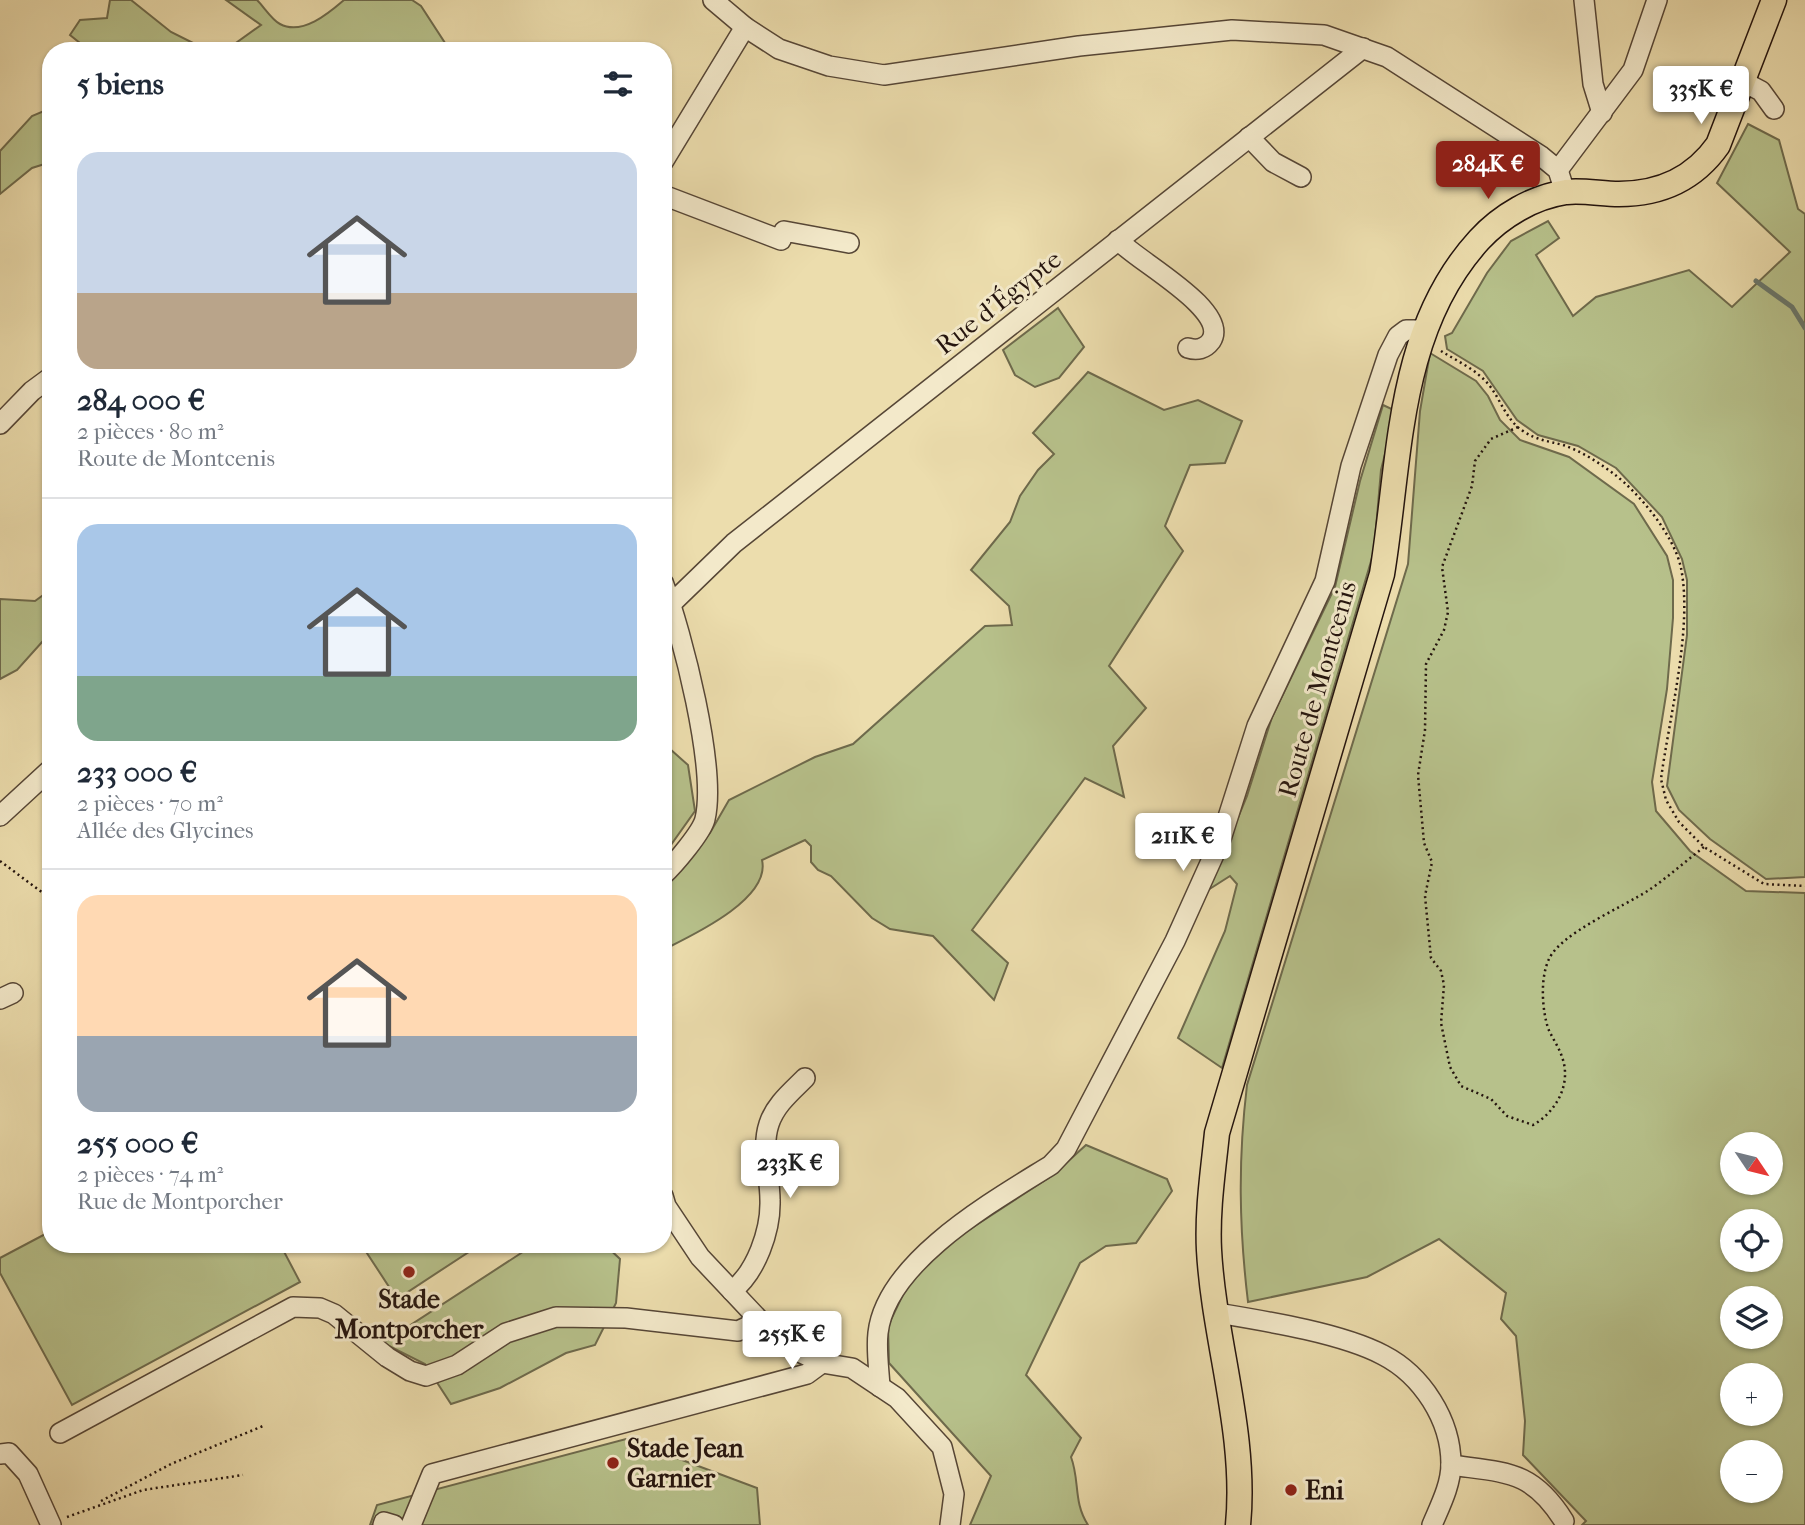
<!DOCTYPE html>
<html lang="fr">
<head>
<meta charset="utf-8">
<style>
	:root { --surface:#fff; --page:#f2f2f3; --text:#1f2937; --muted:#747a83; --line:#e0e1e3; --accent:#8f2418 }
	body { margin:0; font-family:"IM FELL French Canon",serif; background:var(--page); color:var(--text); height:100vh; display:flex; flex-direction:column; font-size:26px; white-space:nowrap }
	* { box-sizing:border-box; margin:0 }
	p { font-size:23px; color:var(--muted) }
	.icon { flex:none; width:38px; height:38px; fill:none; stroke:currentColor; stroke-width:2; stroke-linecap:round; stroke-linejoin:round }
	.map { position:relative; flex:1; overflow:hidden }
	.sheet { position:absolute; left:42px; top:42px; width:630px; height:1211px; display:flex; flex-direction:column; background:var(--surface); border-radius:28px; box-shadow:0 2px 5px #0004 }
	.sheet>* { flex:none }
	.needle { width:46px; rotate:125deg }
	.tools { position:absolute; left:1720px; top:1132px; display:grid; gap:14px }
	.tools a { display:grid; place-items:center; width:63px; height:63px; border-radius:50%; background:var(--surface); box-shadow:0 2px 5px #0004; font-size:35px }
	.price { position:absolute; translate:-50% -60px; padding:0 16px; border-radius:7px; background:#fff; color:#222; font-size:23px; line-height:46px; filter:drop-shadow(0 2px 4px #0008) }
	.price::after { content:''; position:absolute; left:50%; top:42px; width:21px; height:16px; margin-left:-10px; background:inherit; clip-path:polygon(0 0,100% 0,50% 100%) }
	.price.on { background:var(--accent); color:#fff }
	ul { padding:0; list-style:none }
	li { display:grid; align-content:center; gap:14px; height:371px; padding:0 35px }
	li+li { border-top:2px solid var(--line) }
	li span { display:grid; place-items:center; height:217px; border-radius:21px; color:#555 }
	li>.icon { margin-inline-start:auto }
	span .icon { width:126px; height:126px; fill:#fffc; stroke-width:1 }
	li b { font-size:30px }
	h2 { display:flex; justify-content:space-between; align-items:center; height:84px; padding:0 35px; font-size:30px }
	.map>svg:first-child { display:block }
	.green { fill:#b7c18b; stroke:#6e6a4c; stroke-width:2; fill-rule:evenodd }
	.lines { fill:none; stroke-linecap:round; stroke-linejoin:round }
	.stream { stroke:#6a786d; stroke-width:5 }
	.minor-casing { stroke:#564636; stroke-width:22 }
	.major-casing { stroke:#24140e; stroke-width:27 }
	.path { stroke:#24140e; stroke-width:2.5; stroke-dasharray:2 3.5; stroke-linecap:butt }
	.minor { stroke:#f3e9ca; stroke-width:19 }
	.major { stroke:#ecddad; stroke-width:24 }
	.poi-dot { fill:#8f2418; stroke:#f3e9ca; stroke-width:2.5 }
	.labels { text-anchor:middle; stroke-width:6; stroke-linejoin:round; paint-order:stroke }
	.street-label { font-size:26px; fill:#24140e; stroke:#f3e9ca }
	.poi-label { font-size:26px; font-weight:bold; fill:#24140e; stroke:#f3e9ca; text-anchor:start }
</style>
</head>
<body>
<div class="map">
<svg width="1805" height="1525" viewBox="0 0 1805 1525">
	<rect width="100%" height="100%" fill="#ecddad"/>
	<filter id="stains"><feTurbulence type="fractalNoise" baseFrequency=".00286" numOctaves="4"/><feColorMatrix values="0 0 0 0 .2 0 0 0 0 .09 0 0 0 0 .02 0 0 0 .5 -.17"/></filter>
	<radialGradient id="worn" r=".72"><stop offset=".6" stop-color="#630" stop-opacity="0"/><stop offset="1" stop-color="#630" stop-opacity=".3"/></radialGradient>
	<g class="green">
		<path d="M110,0H131L171,32L209,51H90L70,35L80,20L107,18Z"/>
		<path d="M226,0H257C264,7 272,20 280,24C302,36 329,13 344,0H412L421,6L449,49L463,51H220L226,50L261,25Z"/>
		<path d="M51,108V162L32,168L0,194V151L32,116Z"/>
		<path d="M1748,124L1779,140L1798,209L1805,214V877L1766,879L1710,839L1679,810L1667,786L1687,635V580L1682,559L1662,517L1616,468L1578,446L1538,435L1517,420L1483,371L1447,349L1445,336L1452,333L1487,273L1511,241L1548,221L1559,238L1536,255L1573,316L1596,297L1689,270L1732,307L1790,252L1717,183Z"/>
		<path d="M1058,308L1084,347L1059,378L1035,387L1015,375L1003,350Z"/>
		<path d="M1430,353L1476,381L1488,396L1500,420L1520,440L1569,457L1634,504L1667,556L1673,580V618L1667,689L1652,782L1656,811L1690,851L1746,891L1805,893V1525H1582L1586,1521L1523,1455L1525,1421L1516,1336L1501,1319L1506,1293L1439,1239L1367,1277L1248,1302C1239,1227 1238,1160 1247,1085L1408,564L1420,411ZM1732,1144H1771V1183H1732ZM1732,1222H1771V1260H1732ZM1732,1298H1771V1337H1732ZM1732,1376H1771V1414H1732ZM1732,1452H1771V1491H1732Z"/>
		<path d="M1088,372L1164,410L1198,400L1242,421L1225,463L1190,465L1165,526L1183,551L1109,666L1146,708L1113,746L1124,797L1085,778L972,930L1008,963L994,1000L933,936L890,929L872,918L831,876L818,870L811,862V846L805,840L762,860C771,899 693,935 663,950V885L710,833L729,800L815,757L853,744L985,626L1012,625L1009,606L971,570L1010,522L1020,496L1038,470L1054,454L1033,433Z"/>
		<path d="M1383,405L1396,411L1381,470L1374,551L1222,1068L1178,1038L1225,931L1237,884L1230,876L1208,890L1247,796L1272,717L1335,587L1360,481Z"/>
		<path d="M46,593L51,597V632L17,670L0,679V599L35,601Z"/>
		<path d="M670,749L688,765L695,811L663,856V752Z"/>
		<path d="M1086,1145L1167,1179L1172,1191L1136,1243L1106,1246L1080,1263L1026,1375L1081,1438L1071,1457C1080,1481 1073,1502 1088,1525H970L991,1476L889,1363L888,1326L907,1286L932,1254L1053,1175Z"/>
		<path d="M51,1231V1244H280L300,1282L72,1405L0,1273V1258Z"/>
		<path d="M361,1244H481L397,1299Z"/>
		<path d="M535,1244H604L620,1259L616,1303L595,1345L566,1353L500,1388L451,1404L425,1364L383,1343Z"/>
		<path d="M626,1439L757,1488L760,1525H370L377,1505Z"/>
	</g>
	<g class="lines">
		<path class="stream" d="M1756,281L1792,307L1805,328"/>
		<g class="minor-casing">
			<g id="minor">
				<path d="M713,0L745,27L779,49L829,66L884,75L1079,46L1232,30L1324,35L1387,57L1541,156L1558,170L1565,192"/>
				<path d="M1584,0L1593,84L1602,113"/>
				<path d="M1742,81L1761,91L1774,109"/>
				<path d="M1249,137L1273,162L1301,177"/>
				<path d="M663,162L745,27"/>
				<path d="M1558,170L1633,70L1657,0"/>
				<path d="M663,195L781,240L784,231L849,243"/>
				<path d="M1118,240C1135,260 1231,310 1211,341C1205,349 1197,351 1188,348"/>
				<path d="M0,424L32,391L51,377"/>
				<path d="M663,582C682,633 717,768 705,819C702,832 674,865 663,875"/>
				<path d="M671,604L734,543L1363,48"/>
				<path d="M0,816L51,769"/>
				<path d="M0,999L13,993"/>
				<path d="M663,1196L666,1206L700,1257L781,1343L822,1363L852,1368L897,1398L942,1447L954,1494L950,1525"/>
				<path d="M732,1291C756,1272 771,1231 770,1200C770,1175 761,1148 769,1124C775,1105 791,1092 805,1078"/>
				<path d="M1217,1313C1265,1321 1341,1333 1383,1355C1422,1375 1451,1420 1451,1464C1451,1485 1440,1506 1432,1525"/>
				<path d="M880,1387C879,1369 876,1350 878,1333C886,1261 995,1200 1051,1165L1066,1149L1175,941L1221,839L1257,726L1325,581L1351,466L1388,355L1398,336L1406,330H1425"/>
				<path d="M60,1433L293,1307L320,1308L334,1314L387,1357L410,1371L426,1376L457,1365L506,1333L556,1317L626,1318L738,1331L759,1321"/>
				<path d="M0,1454L9,1453L28,1474L51,1525"/>
				<path d="M1451,1465C1507,1473 1532,1470 1564,1521"/>
				<path d="M383,1525L384,1522L394,1525"/>
				<path d="M411,1525L432,1474L807,1374L822,1363"/>
			</g>
		</g>
		<g class="major-casing">
			<path id="major" d="M1238,1525C1247,1433 1214,1341 1209,1250C1207,1211 1213,1172 1217,1133L1382,574C1401,459 1396,331 1479,240C1501,216 1533,197 1566,192C1583,190 1602,194 1619,194C1661,194 1694,179 1718,145L1774,0"/>
		</g>
		<g class="path">
			<path d="M1441,351C1457,361 1477,370 1489,385C1501,400 1506,420 1523,431C1536,440 1548,441 1563,445C1581,451 1598,462 1614,474C1639,493 1674,535 1681,568C1693,628 1669,718 1661,779L1666,800L1679,822L1704,847L1764,884L1805,886"/>
			<path d="M1518,427L1491,439L1475,461L1472,486L1442,567L1448,612L1444,630L1426,664L1425,730L1418,775L1424,843L1432,862L1425,896L1431,958L1441,971L1444,985L1441,1023L1450,1067L1461,1086L1491,1099L1507,1116L1533,1125C1556,1112 1572,1084 1562,1057C1559,1047 1552,1038 1548,1028C1542,1009 1540,978 1549,959C1561,933 1623,907 1649,890C1668,877 1686,861 1704,847"/>
			<path d="M0,861L51,899"/>
			<path d="M101,1501L171,1464L263,1426"/>
			<path d="M67,1517L143,1490L243,1475"/>
		</g>
		<use href="#minor" class="minor"/>
		<use href="#major" class="major"/>
	</g>
	<g class="poi-dot">
		<circle cx="409" cy="1272" r="7"/>
		<circle cx="613" cy="1463" r="7"/>
		<circle cx="1291" cy="1490" r="7"/>
	</g>
	<g class="labels">
		<g class="street-label">
			<text transform="translate(998 302) rotate(-38)" y="9">Rue d'Égypte</text>
			<text transform="translate(1317 689) rotate(-74)" y="9">Route de Montcenis</text>
		</g>
		<g class="poi-label">
			<text x="409" y="1308" text-anchor="middle">Stade<tspan x="409" dy="30">Montporcher</tspan></text>
			<text x="627" y="1457">Stade Jean<tspan x="627" dy="30">Garnier</tspan></text>
			<text x="1305" y="1499">Eni</text>
		</g>
	</g>
	<rect width="100%" height="100%" filter="url(#stains)"/>
	<rect width="100%" height="100%" fill="url(#worn)"/>
</svg>
<div class="tools">
<a><svg class="needle" viewBox="-14 -14 28 28"><path d="M0-13l5 13h-10z" fill="#e53935"/><path d="M0 13l5-13h-10z" fill="#747a83"/></svg></a>
<a><svg class="icon" aria-label="locate" viewBox="0 0 24 24"><circle cx="12" cy="12" r="6"/><path d="M12 2v4M12 18v4M2 12h4M18 12h4"/></svg></a>
<a><svg class="icon" aria-label="layers" viewBox="0 0 24 24"><path d="M12 4l9 5-9 5-9-5zM3 14l9 5 9-5"/></svg></a>
<a>+</a>
<a>−</a>
</div>
<b class="price" style="left:1701px;top:126px">335K €</b>
<b class="price on" style="left:1488px;top:201px">284K €</b>
<b class="price" style="left:1183px;top:873px">211K €</b>
<b class="price" style="left:790px;top:1200px">233K €</b>
<b class="price" style="left:792px;top:1371px">255K €</b>
<section class="sheet">
<h2>5 biens<svg class="icon" aria-label="filters" viewBox="0 0 24 24"><path d="M4 7h16M4 17h16"/><circle cx="9" cy="7" r="2"/><circle cx="15" cy="17" r="2"/></svg></h2>
<ul>
<li><span style="background:linear-gradient(#c9d6e8 65%,#b9a48a 0)"><svg class="icon" aria-label="home" viewBox="0 0 24 24"><path d="M3 11l9-7 9 7M6 9v11h12V9"/></svg></span><div><b>284 000 €</b><p>2 pièces · 80 m²</p><p>Route de Montcenis</p></div></li>
<li><span style="background:linear-gradient(#a9c7e8 70%,#7fa58c 0)"><svg class="icon" aria-label="home" viewBox="0 0 24 24"><path d="M3 11l9-7 9 7M6 9v11h12V9"/></svg></span><div><b>233 000 €</b><p>2 pièces · 70 m²</p><p>Allée des Glycines</p></div></li>
<li><span style="background:linear-gradient(#ffd9b3 65%,#9aa5b1 0)"><svg class="icon" aria-label="home" viewBox="0 0 24 24"><path d="M3 11l9-7 9 7M6 9v11h12V9"/></svg></span><div><b>255 000 €</b><p>2 pièces · 74 m²</p><p>Rue de Montporcher</p></div></li>
</ul>
</section>
</div>
</body>
</html>
